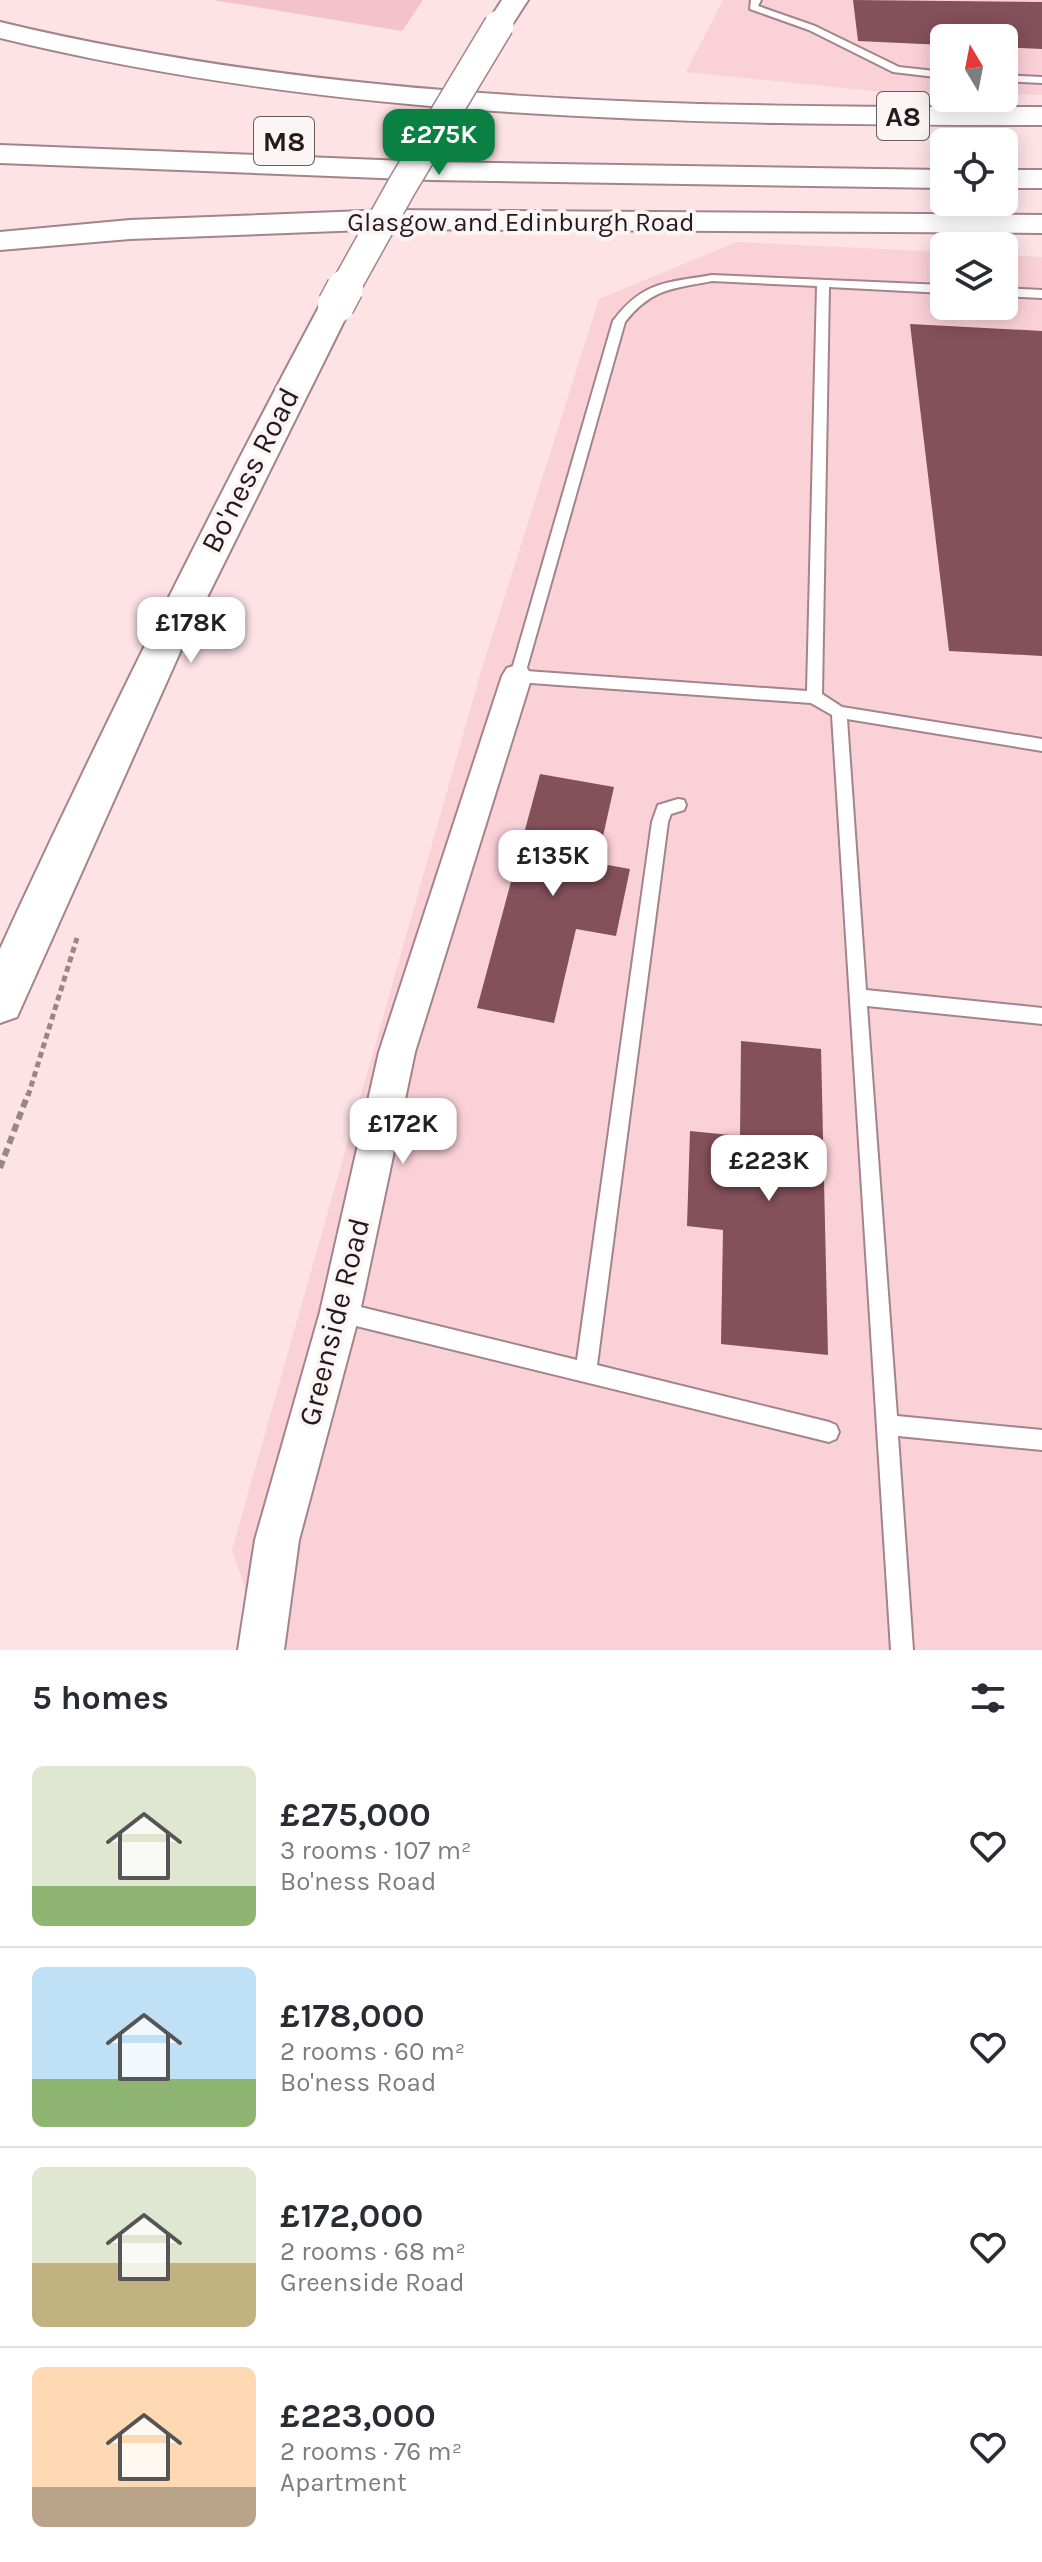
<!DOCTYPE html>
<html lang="en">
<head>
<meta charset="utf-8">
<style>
	:root { --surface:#fff; --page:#f7f7f7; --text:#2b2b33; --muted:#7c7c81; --line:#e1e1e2; --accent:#0b8043 }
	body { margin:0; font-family:Karla,sans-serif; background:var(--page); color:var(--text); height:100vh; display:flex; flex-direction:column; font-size:30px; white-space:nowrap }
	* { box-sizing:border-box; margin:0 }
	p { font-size:26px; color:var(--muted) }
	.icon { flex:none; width:44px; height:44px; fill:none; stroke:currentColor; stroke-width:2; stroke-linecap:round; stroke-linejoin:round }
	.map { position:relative; height:1650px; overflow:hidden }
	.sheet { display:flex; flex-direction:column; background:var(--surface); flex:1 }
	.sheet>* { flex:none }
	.needle { width:52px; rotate:350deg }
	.tools { position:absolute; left:930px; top:24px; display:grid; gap:16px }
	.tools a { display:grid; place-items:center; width:88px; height:88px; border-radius:12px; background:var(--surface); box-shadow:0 4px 20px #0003; font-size:40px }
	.price { position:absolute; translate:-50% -68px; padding:0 18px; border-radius:16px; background:#fff; color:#222; font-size:26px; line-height:52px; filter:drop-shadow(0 2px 4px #0008) }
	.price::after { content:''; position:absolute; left:50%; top:48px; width:24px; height:18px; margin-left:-12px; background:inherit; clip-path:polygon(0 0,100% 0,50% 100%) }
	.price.active { background:var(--accent); color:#fff }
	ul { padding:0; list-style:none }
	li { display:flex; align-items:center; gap:24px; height:200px; padding:0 32px }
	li+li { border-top:2px solid var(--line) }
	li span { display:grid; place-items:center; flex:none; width:224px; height:160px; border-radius:12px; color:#555 }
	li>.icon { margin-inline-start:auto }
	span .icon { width:96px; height:96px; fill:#fffc; stroke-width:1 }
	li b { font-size:34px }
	h2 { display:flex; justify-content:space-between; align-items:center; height:96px; padding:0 32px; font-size:34px }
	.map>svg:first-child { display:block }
	.built { fill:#fbd1d8 }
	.green { fill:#f4c2cb }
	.building { fill:#84505b }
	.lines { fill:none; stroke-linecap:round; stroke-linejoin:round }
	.lane-casing { stroke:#a38489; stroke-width:4 }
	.street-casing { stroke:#a38489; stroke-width:4 }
	.secondary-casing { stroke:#a38489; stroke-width:4 }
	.highway-casing { stroke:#a38489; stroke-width:4 }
	.path-far1 { stroke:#9a8589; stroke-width:5; stroke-dasharray:6 4; stroke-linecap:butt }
	.path { stroke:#9a8589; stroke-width:6; stroke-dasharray:8 5; stroke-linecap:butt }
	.lane { fill:#fff; fill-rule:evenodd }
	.street { fill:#fff; fill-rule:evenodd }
	.secondary { fill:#fff; fill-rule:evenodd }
	.highway { fill:#fff; fill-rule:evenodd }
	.secondary-bridge-far1-casing { stroke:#a38489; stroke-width:32; stroke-linecap:butt }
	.secondary-bridge-casing { stroke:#a38489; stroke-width:39; stroke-linecap:butt }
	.secondary-bridge-far1 { stroke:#fff; stroke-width:29 }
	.secondary-bridge { stroke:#fff; stroke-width:36 }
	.labels { text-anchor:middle; stroke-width:8; stroke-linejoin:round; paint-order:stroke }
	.far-street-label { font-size:26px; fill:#25191b; stroke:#fcf5f6 }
	.shield { fill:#fcf5f6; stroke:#665b5d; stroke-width:2 }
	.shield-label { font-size:28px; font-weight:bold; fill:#25191b }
	.street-label { font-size:30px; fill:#25191b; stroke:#fcf5f6 }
</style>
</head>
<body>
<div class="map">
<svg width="1042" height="1650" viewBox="0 0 1042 1650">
	<rect width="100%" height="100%" fill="#fde2e6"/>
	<g class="built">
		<path d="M723,0H1042V95L1004,94V38H944V94L894,93L686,72Z"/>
		<path d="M737,242L944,252V306H1004V255L1042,257V1650H266L232,1550L482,668L599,299Z"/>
	</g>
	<path class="green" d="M213,0H423L402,31Z"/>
	<g class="building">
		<path d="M853,0L1042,2V49L1004,47V38H944V45L858,41Z"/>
		<path d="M910,324L1042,331V656L949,651Z"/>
		<path d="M540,774L614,787L597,863L630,869L616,936L576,929L554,1023L477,1008Z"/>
		<path d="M741,1041L821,1049L828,1355L721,1344L723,1230L687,1226L690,1131L740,1136Z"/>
	</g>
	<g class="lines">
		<g class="lane-casing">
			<g id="lane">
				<path d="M751,0H761L758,6L815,26L899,67L944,72V78L893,72L809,30L750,9Z"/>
				<path d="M1004,75L1042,77V83L1004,81Z"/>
				<path d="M712,275L944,285V293L829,287L822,694L842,707L1042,739V751L847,719L866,990L1042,1008V1024L867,1006L897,1416L1042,1430V1450L898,1436L913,1650H891L832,715L811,703L517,682L510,676L613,321C643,281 666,283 712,275ZM712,281L817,286L807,691L526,671L625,322C652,288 672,289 712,281Z"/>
				<path d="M1004,288L1042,290V298L1004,296Z"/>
				<path d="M678,799L684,800L686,805L684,810L671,814L668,822L597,1365L829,1422L836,1425L839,1432L836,1439L829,1442L340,1322L333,1319L330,1312L333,1305L340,1302L577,1360L652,822L658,805Z"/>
			</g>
		</g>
		<g class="street-casing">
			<path id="street" d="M517,665L527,668L532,676L415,1052L360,1312L299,1540L284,1650H238L255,1540L320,1312L379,1052L502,676L507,668Z"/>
		</g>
		<g class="secondary-casing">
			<g id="secondary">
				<path d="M502,0H528L508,31H490L486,25Z"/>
				<path d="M336,295L348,298L352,305L181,650L17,1017L0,1023V949L16,914C112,708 213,505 320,305L324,298Z"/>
			</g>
		</g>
		<g class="highway-casing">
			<g id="highway">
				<path d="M0,22C341,104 694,108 1042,107V125C694,125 340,121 0,38Z"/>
				<path d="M0,145L431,162L944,170V188L431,180L0,163Z"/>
				<rect x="1004" y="170" width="38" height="18"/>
				<path d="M390,210L1042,215V233L390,229L130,239L0,250V232L130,220Z"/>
			</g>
		</g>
		<path class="path-far1" d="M28,1096L77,938"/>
		<path class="path" d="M0,1168L28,1094"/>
		<use href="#lane" class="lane"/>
		<use href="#street" class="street"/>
		<use href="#secondary" class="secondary"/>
		<use href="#highway" class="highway"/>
		<g class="secondary-bridge-far1-casing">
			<path id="secondary-bridge-far1" d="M344,290L402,186L499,25"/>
		</g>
		<g class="secondary-bridge-casing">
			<path id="secondary-bridge" d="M336,305L345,288"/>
		</g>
		<use href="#secondary-bridge-far1" class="secondary-bridge-far1"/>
		<use href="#secondary-bridge" class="secondary-bridge"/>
	</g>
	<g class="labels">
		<g class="far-street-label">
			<text x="521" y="231">Glasgow and Edinburgh Road</text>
		</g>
		<g class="shield">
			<rect x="877" y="92" width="52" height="48" rx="6"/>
			<rect x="254" y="117" width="60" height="48" rx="6"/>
		</g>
		<g class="shield-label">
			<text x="903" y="126">A8</text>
			<text x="284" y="151">M8</text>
		</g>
		<g class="street-label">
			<text transform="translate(250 470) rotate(-63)" y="10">Bo'ness Road</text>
			<text transform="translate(334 1322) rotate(-76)" y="10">Greenside Road</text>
		</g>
	</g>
</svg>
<div class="tools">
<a><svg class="needle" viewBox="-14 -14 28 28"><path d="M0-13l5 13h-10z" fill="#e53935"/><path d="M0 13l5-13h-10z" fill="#7c7c81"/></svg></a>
<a><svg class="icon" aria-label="locate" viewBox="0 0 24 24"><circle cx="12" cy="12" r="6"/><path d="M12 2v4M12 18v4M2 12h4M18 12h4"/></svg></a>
<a><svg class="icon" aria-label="layers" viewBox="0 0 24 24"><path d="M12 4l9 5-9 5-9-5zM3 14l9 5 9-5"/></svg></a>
</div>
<b class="price active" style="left:439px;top:177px">£275K</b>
<b class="price" style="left:191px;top:665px">£178K</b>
<b class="price" style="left:553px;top:898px">£135K</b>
<b class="price" style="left:403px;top:1166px">£172K</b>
<b class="price" style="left:769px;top:1203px">£223K</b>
</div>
<section class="sheet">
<h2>5 homes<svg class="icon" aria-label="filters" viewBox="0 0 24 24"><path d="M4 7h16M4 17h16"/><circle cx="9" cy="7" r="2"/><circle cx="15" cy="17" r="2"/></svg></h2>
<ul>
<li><span style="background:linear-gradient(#dfe7d0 75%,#8fb573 0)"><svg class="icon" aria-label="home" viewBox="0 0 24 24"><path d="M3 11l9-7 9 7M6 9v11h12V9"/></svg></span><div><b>£275,000</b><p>3 rooms · 107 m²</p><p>Bo'ness Road</p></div><svg class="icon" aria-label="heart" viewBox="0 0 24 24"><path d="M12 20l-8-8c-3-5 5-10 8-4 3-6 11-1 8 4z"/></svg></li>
<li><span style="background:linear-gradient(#bfe0f5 70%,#8fb573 0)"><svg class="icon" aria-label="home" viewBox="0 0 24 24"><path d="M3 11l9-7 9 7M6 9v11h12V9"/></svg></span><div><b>£178,000</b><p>2 rooms · 60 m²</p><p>Bo'ness Road</p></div><svg class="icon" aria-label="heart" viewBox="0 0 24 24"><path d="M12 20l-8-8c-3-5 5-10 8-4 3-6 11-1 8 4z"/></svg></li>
<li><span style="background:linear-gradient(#dfe7d0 60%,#c2b280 0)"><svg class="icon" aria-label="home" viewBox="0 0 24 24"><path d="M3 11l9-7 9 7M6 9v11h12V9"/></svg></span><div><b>£172,000</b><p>2 rooms · 68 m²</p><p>Greenside Road</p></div><svg class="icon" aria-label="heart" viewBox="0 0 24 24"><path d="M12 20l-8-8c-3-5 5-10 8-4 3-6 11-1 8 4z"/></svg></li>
<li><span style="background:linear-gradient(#ffd9b3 75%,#b9a48a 0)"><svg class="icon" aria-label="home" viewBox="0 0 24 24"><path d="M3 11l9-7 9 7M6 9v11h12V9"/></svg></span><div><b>£223,000</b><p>2 rooms · 76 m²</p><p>Apartment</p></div><svg class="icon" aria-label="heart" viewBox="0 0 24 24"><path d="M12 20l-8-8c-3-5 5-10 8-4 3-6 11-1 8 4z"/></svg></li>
</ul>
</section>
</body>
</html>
